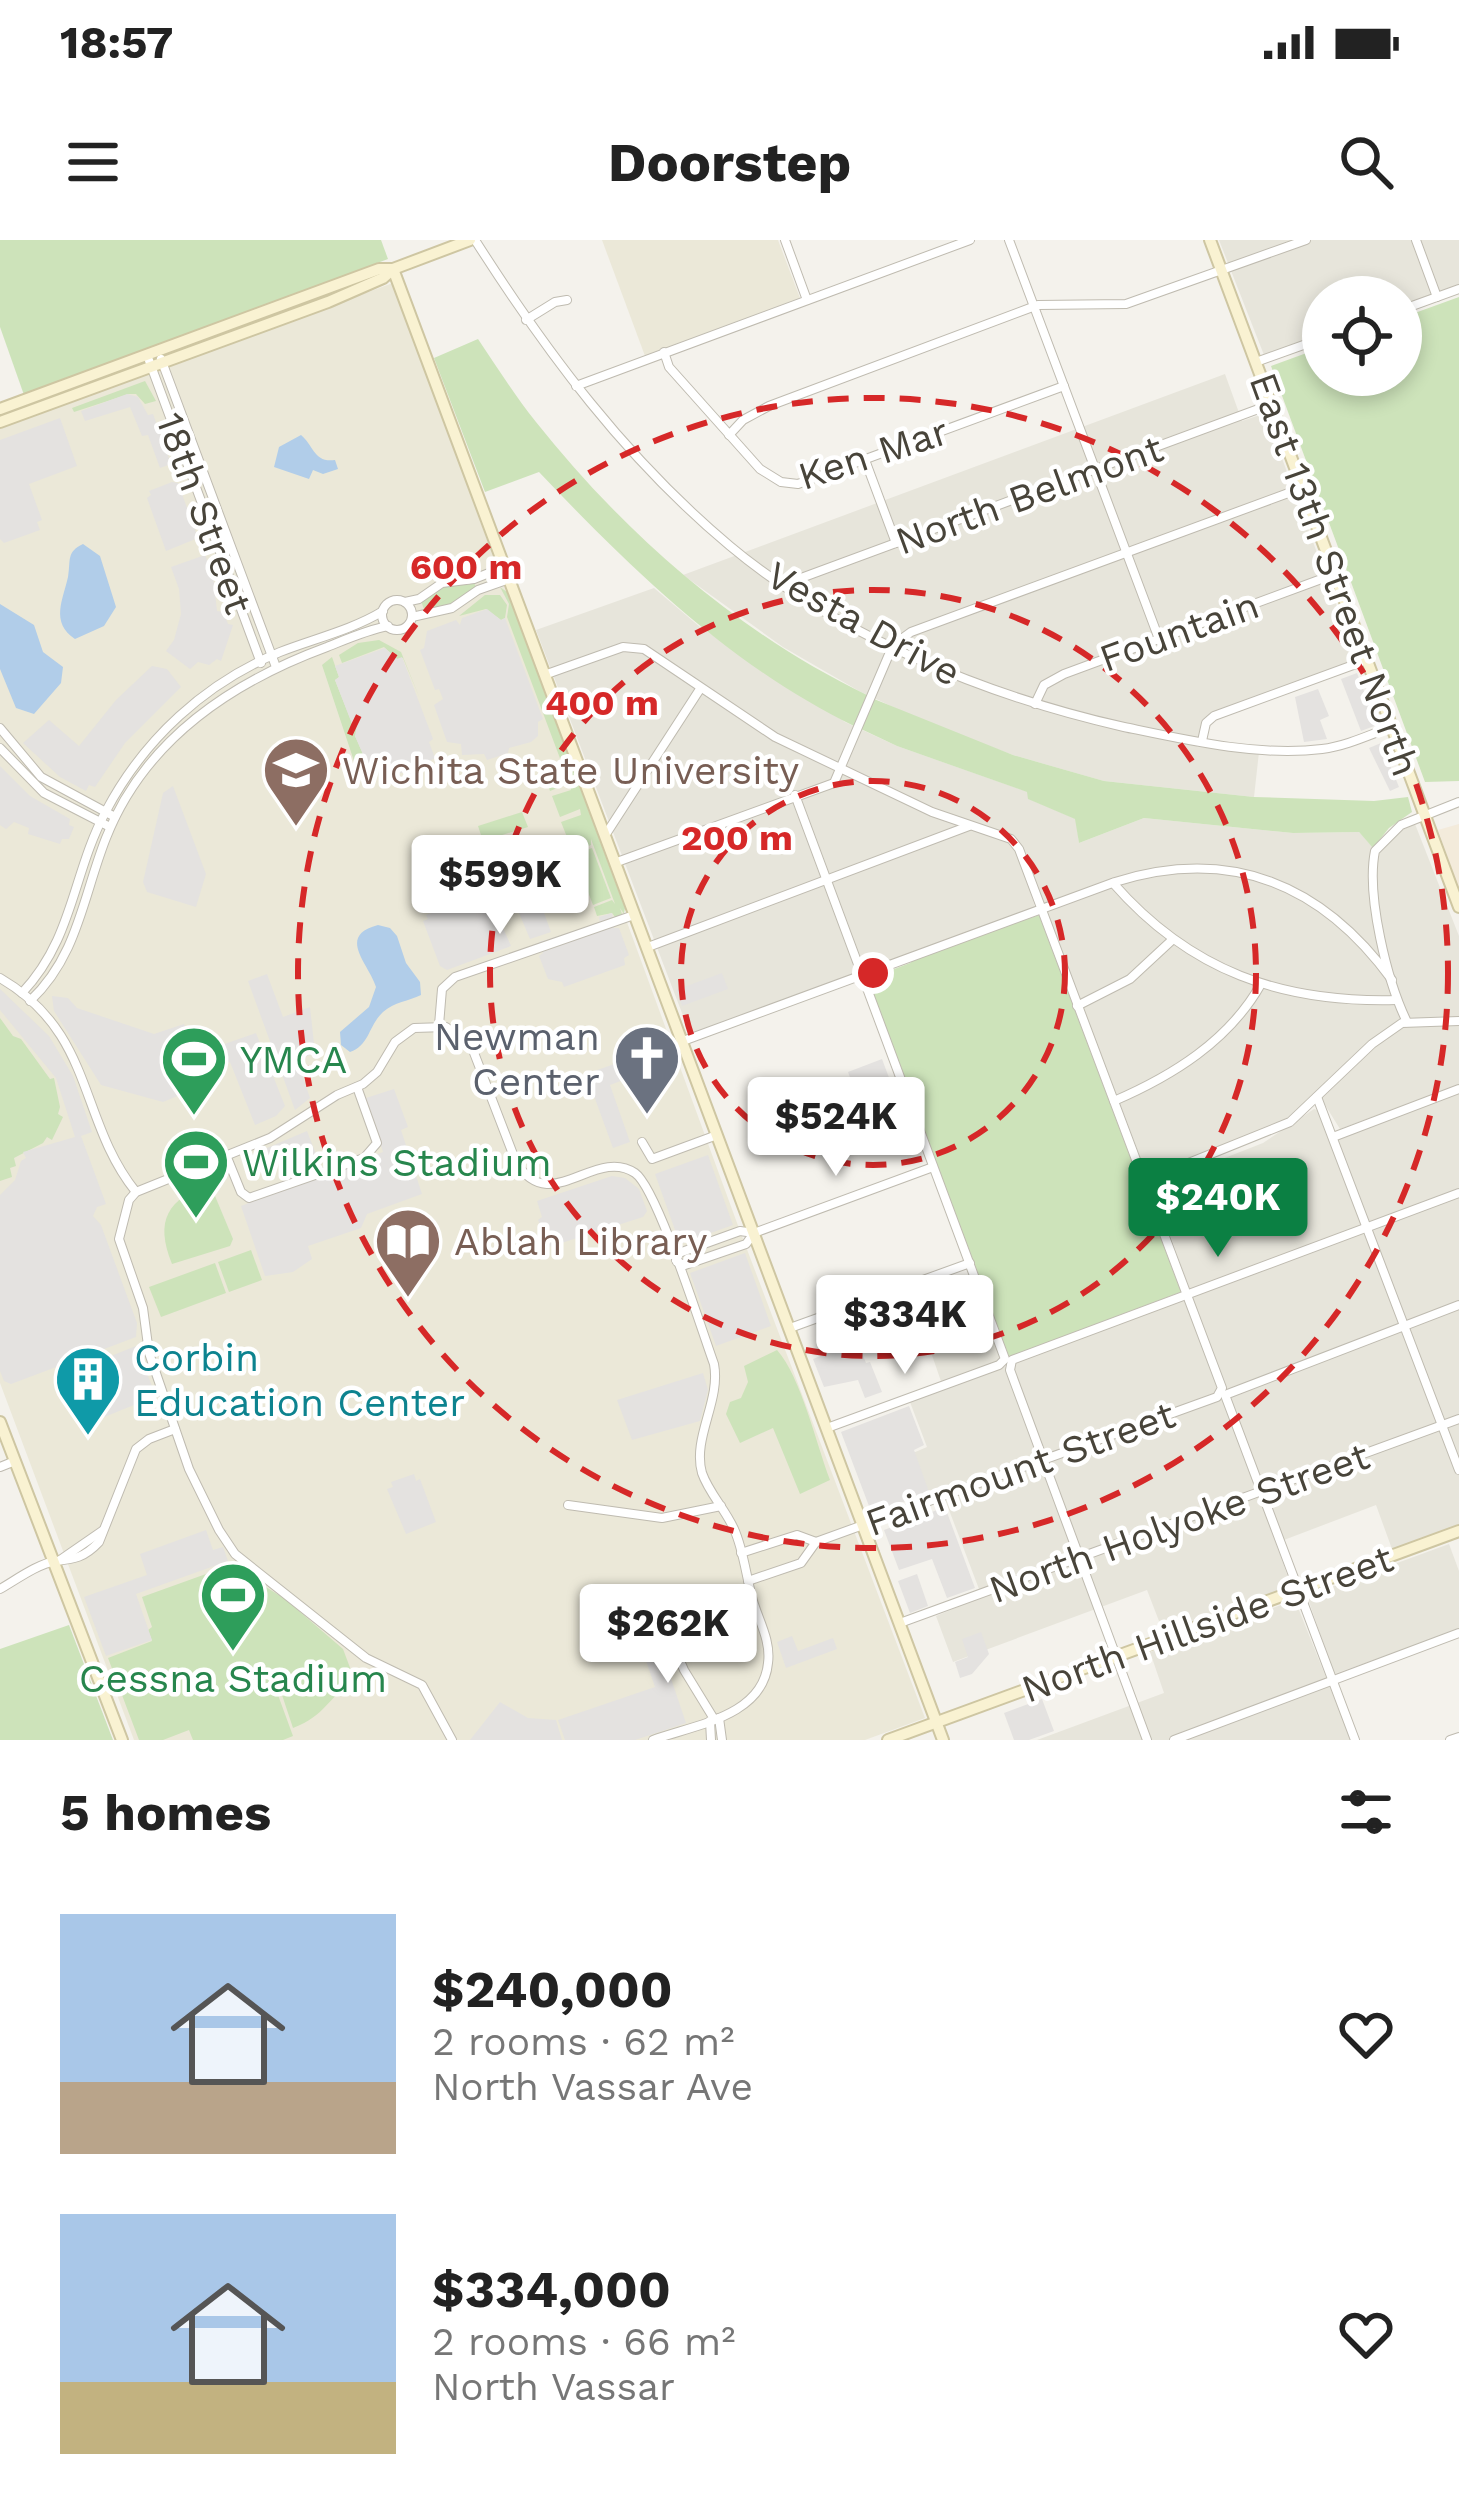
<!DOCTYPE html>
<html lang="en">
<head>
<meta charset="utf-8">
<style>
	:root { --surface:#fff; --page:#f6f6f6; --text:#222; --muted:#767676; --accent:#0b8043 }
	body { margin:0; font-family:"Work Sans",sans-serif; background:var(--page); color:var(--text); height:100vh; display:flex; flex-direction:column; font-size:45px; white-space:nowrap }
	* { box-sizing:border-box; margin:0 }
	p { font-size:39px; color:var(--muted) }
	.icon { flex:none; width:66px; height:66px; fill:none; stroke:currentColor; stroke-width:2; stroke-linecap:round; stroke-linejoin:round }
	.map { position:relative; height:1500px; overflow:hidden }
	.side { display:flex; flex-direction:column; background:var(--surface); flex:1 }
	.side>* { flex:none }
	.fabs { position:absolute; left:1302px; top:36px; display:grid; gap:24px }
	.fabs a { display:grid; place-items:center; width:120px; height:120px; border-radius:50%; background:var(--surface); box-shadow:0 6px 18px #0003; font-size:60px }
	.price { position:absolute; translate:-50% -102px; padding:0 27px; border-radius:12px; background:#fff; color:#222; font-size:39px; line-height:78px; filter:drop-shadow(0 3px 6px #0008) }
	.price::after { content:''; position:absolute; left:50%; top:72px; width:36px; height:27px; margin-left:-18px; background:inherit; clip-path:polygon(0 0,100% 0,50% 100%) }
	.price.current { background:var(--accent); color:#fff }
	ul { padding:0; list-style:none }
	li { display:flex; align-items:center; gap:36px; height:300px; padding:0 60px }
	li span { display:grid; place-items:center; flex:none; width:336px; height:240px; border-radius:0px; color:#555 }
	li>.icon { margin-inline-start:auto }
	span .icon { width:144px; height:144px; fill:#fffc; stroke-width:1 }
	li b { font-size:51px }
	h2 { display:flex; justify-content:space-between; align-items:center; height:144px; padding:0 60px; font-size:51px }
	.status { display:flex; justify-content:space-between; align-items:center; height:84px; padding:0 60px; background:var(--surface); direction:ltr }
	.status svg { height:33px; fill:currentColor }
	header { display:flex; justify-content:space-between; align-items:center; height:156px; padding:0 60px; background:var(--surface); font-size:54px; font-weight:700 }
	.map>svg:first-child { display:block }
	.residential { fill:#e7e5db }
	.commercial { fill:#f3ebdb }
	.education { fill:#ebe8d8 }
	.green { fill:#cde3ba }
	.parking { fill:#e4e2e0 }
	.water { fill:#b1cde9 }
	.lines { fill:none; stroke-linecap:round; stroke-linejoin:round }
	.street-casing { stroke:#bfbbb0; stroke-width:10 }
	.secondary-casing { stroke:#cec6a2; stroke-width:14 }
	.street { stroke:#fff; stroke-width:8 }
	.secondary { stroke:#f9f2d2; stroke-width:10 }
	.ring { fill:none; stroke:#d62828; stroke-width:6; stroke-dasharray:21 15 }
	.labels { text-anchor:middle; stroke-width:9; stroke-linejoin:round; paint-order:stroke }
	.street-label { font-size:39px; fill:#48443a; stroke:#fff }
	.education-label { font-size:39px; fill:#785e54; stroke:#fff; text-anchor:start }
	.worship-label { font-size:39px; fill:#5b616d; stroke:#fff; text-anchor:end }
	.leisure-label { font-size:39px; fill:#27864d; stroke:#fff; text-anchor:start }
	.culture-label { font-size:39px; fill:#0d838f; stroke:#fff; text-anchor:start }
	.centre { fill:#d62828; stroke:#fff; stroke-width:6 }
	.ring-label { font-size:36px; text-anchor:middle; font-weight:bold; fill:#d62828; stroke:#fff; stroke-width:9; stroke-linejoin:round; paint-order:stroke }
</style>
</head>
<body>
<div class="status"><b>18:57</b><svg viewBox="0 0 49 12"><path d="M0 12V9h3v3zM5 12V6h3v6zM10 12V3h3v9zM15 12V0h3v12zM26 1h20v11H26zM47 4h2v5h-2z"/></svg></div>
<header><svg class="icon" aria-label="menu" viewBox="0 0 24 24"><path d="M4 6h16M4 12h16M4 18h16"/></svg>Doorstep<svg class="icon" aria-label="search" viewBox="0 0 24 24"><circle cx="10" cy="10" r="6"/><path d="M15 15l6 6"/></svg></header>
<div class="map">
<svg width="1459" height="1500" viewBox="0 0 1459 1500">
	<rect width="100%" height="100%" fill="#f4f2ec"/>
	<g class="residential">
		<path d="M1219,0H1459V45L1401,66V57H1323V95L1264,115Z"/>
		<path d="M1225,134L1242,181L1260,175L1267,178L1355,415L1350,422L1214,472L1201,484L1197,507L1259,512L1254,557L1104,541L1013,515L925,482L859,451L783,407L683,335Z"/>
		<path d="M654,348L700,387L845,482L897,506L1028,552L1029,559L1076,579L1079,603L1144,578L1293,593L1359,592L1379,614L1400,591L1415,584L1459,696V845L1340,889L1317,852L1295,873L1267,890L1147,935L1028,622L1022,624L1035,667L690,794L536,390Z"/>
		<path d="M1459,852V1285L1392,1309L1376,1265L1276,1303L1290,1343L1288,1348L1164,1394L1147,1350L953,1422L936,1376L982,1357L943,1254L929,1257L913,1213L927,1207L910,1162L944,1150L925,1095L984,1073L1004,1127L1192,1057L1153,946L1263,903L1314,869L1319,871L1330,899Z"/>
		<path d="M1449,1304L1459,1331V1390L1334,1434L1307,1356Z"/>
		<path d="M1295,1360L1351,1500H1037L1164,1453L1150,1412Z"/>
	</g>
	<path class="commercial" d="M1459,584V649L1438,590Z"/>
	<g class="education">
		<path d="M602,0H778L800,58L645,116Z"/>
		<path d="M393,43L740,991L925,1478L865,1500H134L0,1143V186Z"/>
	</g>
	<g class="green">
		<path d="M0,0H381L388,19L24,155L0,87Z"/>
		<path d="M1459,57V541L1425,542L1271,126L1323,107V135H1401V78Z"/>
		<path d="M478,99C497,127 515,156 536,182C624,293 738,393 867,455L854,486C731,426 632,330 539,232L485,252L434,118Z"/>
		<path d="M145,141L156,161L145,164L136,154H129L74,172L72,168Z"/>
		<path d="M474,342L476,348L447,366L424,369L421,361L448,345Z"/>
		<path d="M500,347L507,352L625,668L624,674L620,668L622,674L615,677L612,673L597,676L594,667L612,660L615,664L591,599V605L573,612L561,582L581,575L580,569L560,577L552,556L571,550L570,543L550,551L542,529L561,521L507,377L509,364Z"/>
		<path d="M485,355H500L507,365L505,378L501,380L486,369L459,376Z"/>
		<path d="M379,400L401,412L420,459L403,418L397,419L384,407L342,423L339,415L358,403Z"/>
		<path d="M332,417L339,437L335,440L352,483H356L359,489L355,496L373,536L370,537L357,530L322,425Z"/>
		<path d="M874,459L1013,515L1104,541L1254,557L1374,561L1408,557L1412,572L1389,588L1373,608L1359,592L1293,593L1144,578L1079,603L1075,579L1028,559L1027,552L897,506L861,489Z"/>
		<path d="M522,572L528,587L483,601L478,586Z"/>
		<path d="M592,608L611,658L593,665L574,615Z"/>
		<path d="M1039,675L1181,1052L1009,1117L868,739L910,723L915,718Z"/>
		<path d="M0,778L13,796L21,799L50,839L54,838L60,867L58,874L63,877L52,900L47,897L43,903L14,918L16,926L10,928L12,937L0,941Z"/>
		<path d="M210,944L233,999L230,1006L172,1024C154,980 168,959 210,944Z"/>
		<path d="M251,1010L262,1040L229,1052L218,1022Z"/>
		<path d="M215,1023L226,1053L161,1077L149,1047Z"/>
		<path d="M777,1110C801,1137 816,1203 830,1240L800,1254L773,1188L740,1203L726,1174L730,1162L741,1158L748,1142L744,1126Z"/>
		<path d="M231,1325L285,1359L343,1409L355,1441C326,1458 327,1475 293,1488L282,1455H278L293,1496L283,1500H193L189,1490L163,1500H139L108,1418L152,1401L148,1390L152,1387L142,1357Z"/>
		<path d="M69,1385L113,1500H0V1409Z"/>
	</g>
	<g class="parking">
		<path d="M127,154L138,157L148,175L153,174L171,224L160,228L148,195L142,196L130,167L85,181L81,171Z"/>
		<path d="M60,178L77,226L29,244L42,280L37,282L40,290L4,303L0,299V200Z"/>
		<path d="M172,242L178,243L198,298L166,311L147,258L151,255L149,251Z"/>
		<path d="M205,315L213,335L217,371L223,372L228,384L233,385L221,421L217,419L209,425L198,422L190,429L166,411L174,400L181,374L179,349L171,327Z"/>
		<path d="M487,369L501,380L505,378L543,479L538,482V496L531,502L509,508L508,513L487,520L484,514L462,515L461,504L447,502L434,465L443,459L439,449L435,450L420,410L424,408L427,391L456,380L460,385L462,378Z"/>
		<path d="M385,408L397,419L402,417L433,499L429,502L435,518L406,533L379,532L368,526L355,496L357,484H352L335,440L339,437L335,426Z"/>
		<path d="M152,426L167,429L181,447L125,503L95,547L89,545L86,551L60,537L23,503L49,480L79,506L116,460Z"/>
		<path d="M1357,433L1377,485L1361,491L1341,439Z"/>
		<path d="M1318,449L1329,476L1320,480L1327,499L1304,502L1295,457Z"/>
		<path d="M1381,503L1399,547L1390,551L1369,508Z"/>
		<path d="M0,526L30,556L70,579L69,585L74,587L69,599H62L60,604L28,594L29,588L14,582L6,589L0,585Z"/>
		<path d="M173,546L206,634L196,667L147,652L143,642L163,553Z"/>
		<path d="M529,632L551,692L530,699L516,666L504,670L494,646Z"/>
		<path d="M481,653L484,658L489,656L511,706L447,730L440,726L423,681L428,679L426,675Z"/>
		<path d="M612,673L614,688H619L629,715L624,718L625,725L564,747L562,742L548,739L539,716L543,713L539,702L600,683L599,677Z"/>
		<path d="M722,733L728,749L682,766L676,750Z"/>
		<path d="M267,734L283,777L310,767L315,813L297,820L310,858L295,870L248,741Z"/>
		<path d="M0,749L49,796L73,836L92,892L81,896L106,964L97,967L93,976L101,985L137,1083L136,1097L11,1144L4,1141L0,1131V955L15,940L21,921L26,918L23,912L75,897L56,838L0,770Z"/>
		<path d="M52,756L68,758L77,768L154,794L184,784L196,814L256,793L285,866L276,876L255,885L230,822L213,827L212,836L202,846L163,862L101,845L54,771Z"/>
		<path d="M637,816L642,833L610,845L630,902L613,908L586,834Z"/>
		<path d="M882,819L906,883L889,889L882,869L864,875L848,832Z"/>
		<path d="M394,849L408,887L401,890L422,954L367,974L361,988L308,1006L312,1019L293,1032L265,1036L241,966L383,912L366,858Z"/>
		<path d="M307,891L321,927L304,935L297,918L246,932L241,919Z"/>
		<path d="M708,915L733,985L680,1004L655,934Z"/>
		<path d="M612,936L625,938L639,949L647,971L643,977L549,1007L538,980L542,977L537,961Z"/>
		<path d="M745,1013L771,1086L716,1106L690,1033Z"/>
		<path d="M940,1050L952,1083L909,1099L897,1066Z"/>
		<path d="M851,1104L854,1109L860,1108L866,1123L870,1122L882,1152L865,1158L858,1140L824,1147L813,1119Z"/>
		<path d="M136,1106L156,1156L97,1180L87,1156L77,1160L72,1147L81,1143L76,1130Z"/>
		<path d="M703,1133L708,1150L700,1181L632,1200L617,1160Z"/>
		<path d="M909,1166L924,1205L914,1210L929,1252L872,1274L841,1192Z"/>
		<path d="M414,1234L416,1241L420,1239L436,1282L406,1294L387,1249L393,1247L391,1242Z"/>
		<path d="M945,1267L975,1348L947,1358L932,1319L899,1330L884,1290Z"/>
		<path d="M206,1290L213,1310L223,1307L228,1321L136,1354L152,1400L106,1416L84,1357L147,1335L140,1314Z"/>
		<path d="M917,1334L928,1366L910,1373L898,1341Z"/>
		<path d="M981,1392L989,1414L972,1434L960,1438L955,1422L968,1417L962,1399Z"/>
		<path d="M792,1396L798,1411L833,1398L837,1409L786,1428L777,1402Z"/>
		<path d="M660,1406L686,1483L635,1500H565L558,1480L655,1447L643,1412Z"/>
		<path d="M1042,1459L1054,1491L1029,1500H1014L1004,1473Z"/>
		<path d="M500,1462L528,1478L556,1480L562,1500H470Z"/>
	</g>
	<g class="water">
		<path d="M301,195C314,206 314,223 335,220L338,229L323,234L313,230L309,239L274,227L279,207Z"/>
		<path d="M83,304L100,316L116,367L104,386L75,399C50,382 63,360 68,337C71,320 66,312 83,304Z"/>
		<path d="M0,364L34,385L43,412L63,427L61,443L34,474L16,468L0,429Z"/>
		<path d="M378,685L390,688L397,696L406,723L420,742L421,755C409,761 394,762 383,772C368,786 370,805 350,812L341,805L340,792L369,767L376,747C369,724 336,696 378,685Z"/>
	</g>
	<g class="lines">
		<g class="street-casing">
			<g id="street">
				<path d="M475,0C547,113 626,219 730,306C836,395 990,457 1124,487C1186,500 1259,517 1322,509C1346,506 1369,495 1391,487"/>
				<path d="M785,0L807,60"/>
				<path d="M1009,0L1159,399"/>
				<path d="M1416,0L1437,57"/>
				<path d="M1401,70L1459,49"/>
				<path d="M526,80L555,62L567,60"/>
				<path d="M664,112L669,127L760,229L781,242L798,244L1064,146"/>
				<path d="M147,115L261,423"/>
				<path d="M161,119L276,427"/>
				<path d="M1256,122L1323,98"/>
				<path d="M576,146L970,0"/>
				<path d="M729,195L743,180L769,166L1038,65L1126,64L1306,0"/>
				<path d="M865,220L896,303"/>
				<path d="M788,347L793,341L1272,164"/>
				<circle cx="397" cy="375" r="15"/>
				<path d="M405,362L419,359L442,343L474,339L504,327"/>
				<path d="M412,377L452,368L478,350L509,339"/>
				<path d="M547,434L623,407L644,409L775,497L932,572L1011,599L1019,609L1222,1148L1217,1157L816,1302L801,1323L748,1341"/>
				<path d="M1035,464L1044,445L1064,434L1335,334"/>
				<path d="M0,488L41,537L115,577"/>
				<path d="M1202,501L1206,483L1214,476L1367,420"/>
				<path d="M0,508L44,553L110,587"/>
				<path d="M795,555L1005,1119L999,1125L827,1188"/>
				<path d="M606,594L700,449"/>
				<path d="M617,622L834,543L893,405L911,392L1302,248"/>
				<path d="M1113,643C1190,731 1281,763 1396,760"/>
				<path d="M648,707L969,586"/>
				<path d="M0,738C95,793 78,880 136,952"/>
				<path d="M22,753C74,698 72,634 106,571C144,499 205,443 280,412C313,399 352,390 383,371"/>
				<path d="M30,761C78,716 83,656 106,598C145,499 232,442 327,407C347,399 367,390 388,386"/>
				<path d="M1077,766L1130,739L1171,701"/>
				<path d="M1407,782C1387,741 1366,655 1375,611L1401,585L1459,562"/>
				<path d="M439,785L442,749L455,737L634,675"/>
				<path d="M683,801L1115,642C1230,606 1322,644 1392,740"/>
				<path d="M1317,857L1459,1230"/>
				<path d="M1114,861C1172,836 1229,801 1261,744"/>
				<path d="M1333,897L1459,849"/>
				<path d="M642,902L652,919L717,895"/>
				<path d="M226,915L241,952L249,958L364,918L377,903L357,847"/>
				<path d="M1144,941L1290,882L1372,804L1402,783L1459,781"/>
				<path d="M676,1020L679,1013L740,991L754,993"/>
				<path d="M677,1022L685,1025L746,1004L754,993L933,927"/>
				<path d="M790,1088L970,1023"/>
				<path d="M0,1227L15,1221"/>
				<path d="M568,1265L662,1278L721,1266"/>
				<path d="M741,1313L797,1295L816,1302"/>
				<path d="M60,1320L102,1291"/>
				<path d="M0,1349C16,1340 37,1324 56,1321C74,1319 84,1318 99,1302L136,1209L149,1199L175,1189"/>
				<path d="M900,1383L1459,1179"/>
				<path d="M667,1391L684,1430L714,1479"/>
				<path d="M719,1478L722,1500"/>
				<path d="M710,1481L711,1500"/>
				<path d="M452,1500L422,1445L366,1418L235,1314L219,1290L189,1229L149,1113L143,1068L119,999L129,960L136,952L270,898L337,855L363,844L377,832L395,802L414,788L446,787L471,805L516,922C550,978 595,906 635,933C657,948 702,1091 714,1124C721,1161 692,1198 702,1233C709,1253 725,1269 734,1289C744,1311 746,1337 753,1361C759,1381 771,1401 768,1423C763,1477 693,1485 653,1500"/>
				<path d="M1147,1500L1010,1130L1012,1120L1459,953"/>
				<path d="M1174,1500L1459,1393"/>
				<path d="M1355,1500L1225,1155L1459,1065"/>
				<path d="M1450,1500L1459,1497"/>
			</g>
		</g>
		<g class="secondary-casing">
			<g id="secondary">
				<path d="M1210,0L1459,667"/>
				<path d="M393,29L943,1500"/>
				<path d="M0,169L379,29H393"/>
				<path d="M0,182L328,62L383,38L393,29L470,0"/>
				<path d="M0,1182L122,1500"/>
				<path d="M888,1500L1459,1291"/>
			</g>
		</g>
		<use href="#street" class="street"/>
		<use href="#secondary" class="secondary"/>
	</g>
	<g class="ring">
		<circle cx="873" cy="733" r="192"/>
		<circle cx="873" cy="733" r="383"/>
		<circle cx="873" cy="733" r="575"/>
	</g>
	<defs>
		<g id="university-pin" transform="scale(3.45)"><path d="M0 17L-7.5 6A9.5 9.5 0 1 1 7.5 6Z" fill="#8d6e63" stroke="#fff"/><path d="M0-5L7-2L0 1L-7-2ZM-4 1L0 2.5L4 1V4Q0 6-4 4Z" fill="#fff"/></g>
		<g id="church-pin" transform="scale(3.45)"><path d="M0 17L-7.5 6A9.5 9.5 0 1 1 7.5 6Z" fill="#6b7280" stroke="#fff"/><path d="M-1.2-6h2.4v3.5h3.3v2.4h-3.3V6h-2.4V-.1h-3.3v-2.4h3.3Z" fill="#fff"/></g>
		<g id="stadium-pin" transform="scale(3.45)"><path d="M0 17L-7.5 6A9.5 9.5 0 1 1 7.5 6Z" fill="#2e9e5b" stroke="#fff"/><path d="M0-5a6.5 5 0 1 0 0 10a6.5 5 0 1 0 0-10ZM-3.5-1.8h7v3.6h-7Z" fill="#fff"/></g>
		<g id="library-pin" transform="scale(3.45)"><path d="M0 17L-7.5 6A9.5 9.5 0 1 1 7.5 6Z" fill="#8d6e63" stroke="#fff"/><path d="M-6-4Q-3-5.5-.7-3.5V5Q-3 3-6 4ZM6-4Q3-5.5 .7-3.5V5Q3 3 6 4Z" fill="#fff"/></g>
		<g id="building-pin" transform="scale(3.45)"><path d="M0 17L-7.5 6A9.5 9.5 0 1 1 7.5 6Z" fill="#0f9aa8" stroke="#fff"/><path d="M-4-6H4V6H1V3H-1V6H-4ZM-2.5-4.3h1.7v1.8h-1.7ZM.8-4.3h1.7v1.8H.8ZM-2.5-1h1.7V.8h-1.7ZM.8-1h1.7V.8H.8Z" fill="#fff"/></g>
	</defs>
	<g fill-rule="evenodd">
		<use href="#university-pin" x="296" y="530"/>
		<use href="#church-pin" x="647" y="818"/>
		<use href="#stadium-pin" x="194" y="819"/>
		<use href="#stadium-pin" x="196" y="922"/>
		<use href="#library-pin" x="408" y="1001"/>
		<use href="#building-pin" x="88" y="1139"/>
		<use href="#stadium-pin" x="233" y="1355"/>
	</g>
	<g class="labels">
		<g class="street-label">
			<text transform="translate(873 213) rotate(-18)" y="14">Ken Mar</text>
			<text transform="translate(1029 254) rotate(-20)" y="14">North Belmont</text>
			<text transform="translate(205 273) rotate(70)" y="14">18th Street</text>
			<text transform="translate(1335 334) rotate(70)" y="14">East 13th Street North</text>
			<text transform="translate(864 383) rotate(29)" y="14">Vesta Drive</text>
			<text transform="translate(1179 391) rotate(-20)" y="14">Fountain</text>
			<text transform="translate(1020 1228) rotate(-20)" y="14">Fairmount Street</text>
			<text transform="translate(1179 1282) rotate(-20)" y="14">North Holyoke Street</text>
			<text transform="translate(1207 1383) rotate(-20)" y="14">North Hillside Street</text>
		</g>
		<g class="education-label">
			<text x="342" y="544">Wichita State University</text>
			<text x="454" y="1015">Ablah Library</text>
		</g>
		<g class="worship-label">
			<text x="600" y="810">Newman<tspan x="600" dy="45">Center</tspan></text>
		</g>
		<g class="leisure-label">
			<text x="240" y="833">YMCA</text>
			<text x="242" y="936">Wilkins Stadium</text>
			<text x="233" y="1452" text-anchor="middle">Cessna Stadium</text>
		</g>
		<g class="culture-label">
			<text x="134" y="1131">Corbin<tspan x="134" dy="45">Education Center</tspan></text>
		</g>
	</g>
	<circle cx="873" cy="733" r="18" class="centre"/>
	<g class="ring-label">
		<text x="466" y="339">600 m</text>
		<text x="602" y="475">400 m</text>
		<text x="737" y="610">200 m</text>
	</g>
</svg>
<div class="fabs">
<a><svg class="icon" aria-label="locate" viewBox="0 0 24 24"><circle cx="12" cy="12" r="6"/><path d="M12 2v4M12 18v4M2 12h4M18 12h4"/></svg></a>
</div>
<b class="price" style="left:500px;top:697px">$599K</b>
<b class="price" style="left:836px;top:939px">$524K</b>
<b class="price current" style="left:1218px;top:1020px">$240K</b>
<b class="price" style="left:905px;top:1137px">$334K</b>
<b class="price" style="left:668px;top:1446px">$262K</b>
</div>
<section class="side">
<h2>5 homes<svg class="icon" aria-label="filters" viewBox="0 0 24 24"><path d="M4 7h16M4 17h16"/><circle cx="9" cy="7" r="2"/><circle cx="15" cy="17" r="2"/></svg></h2>
<ul>
<li><span style="background:linear-gradient(#a9c7e8 70%,#b9a48a 0)"><svg class="icon" aria-label="home" viewBox="0 0 24 24"><path d="M3 11l9-7 9 7M6 9v11h12V9"/></svg></span><div><b>$240,000</b><p>2 rooms · 62 m²</p><p>North Vassar Ave</p></div><svg class="icon" aria-label="heart" viewBox="0 0 24 24"><path d="M12 20l-8-8c-3-5 5-10 8-4 3-6 11-1 8 4z"/></svg></li>
<li><span style="background:linear-gradient(#a9c7e8 70%,#c2b280 0)"><svg class="icon" aria-label="home" viewBox="0 0 24 24"><path d="M3 11l9-7 9 7M6 9v11h12V9"/></svg></span><div><b>$334,000</b><p>2 rooms · 66 m²</p><p>North Vassar</p></div><svg class="icon" aria-label="heart" viewBox="0 0 24 24"><path d="M12 20l-8-8c-3-5 5-10 8-4 3-6 11-1 8 4z"/></svg></li>
</ul>
</section>
</body>
</html>
